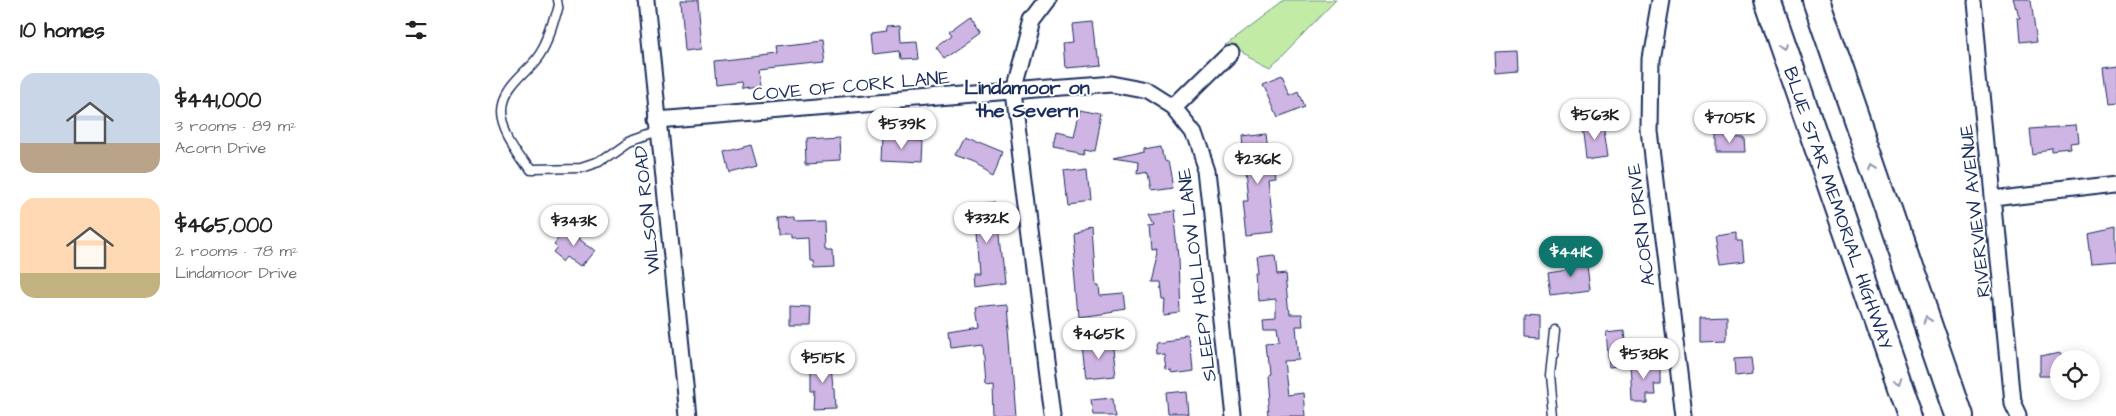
<!DOCTYPE html>
<html lang="en">
<head>
<meta charset="utf-8">
<style>
	:root { --surface:#fff; --page:#f2f2f2; --text:#222; --muted:#767676; --accent:#0f766e }
	body { margin:0; font-family:"Architects Daughter",sans-serif; background:var(--page); color:var(--text); height:100vh; display:flex; flex-direction:column; font-size:19px; white-space:nowrap }
	* { box-sizing:border-box; margin:0 }
	p { font-size:16px; color:var(--muted) }
	.icon { flex:none; width:28px; height:28px; fill:none; stroke:currentColor; stroke-width:2; stroke-linecap:round; stroke-linejoin:round }
	.map { position:relative; flex:1; overflow:hidden }
	.panel { display:flex; flex-direction:column; background:var(--surface); width:450px }
	.panel>* { flex:none }
	.tools { position:absolute; left:1600px; top:350px; display:grid; gap:10px }
	.tools a { display:grid; place-items:center; width:50px; height:50px; border-radius:50%; background:var(--surface); box-shadow:0 2px 12px #0003; font-size:25px }
	.price { position:absolute; translate:-50% -42px; padding:0 11px; border-radius:18px; background:#fff; color:#222; font-size:16px; line-height:32px; filter:drop-shadow(0 1px 2px #0008) }
	.price::after { content:''; position:absolute; left:50%; top:30px; width:15px; height:11px; margin-left:-8px; background:inherit; clip-path:polygon(0 0,100% 0,50% 100%) }
	.price.active { background:var(--accent); color:#fff }
	ul { padding:0; list-style:none }
	li { display:flex; align-items:center; gap:15px; height:125px; padding:0 20px }
	li span { display:grid; place-items:center; flex:none; width:140px; height:100px; border-radius:15px; color:#555 }
	li>.icon { margin-inline-start:auto }
	span .icon { width:60px; height:60px; fill:#fffc; stroke-width:1 }
	li b { font-size:21px }
	h2 { display:flex; justify-content:space-between; align-items:center; height:60px; padding:0 20px; font-size:21px }
	main { display:flex; flex:1; min-height:0 }
	.map>svg:first-child { display:block }
	.green { fill:#c2eba6; stroke:#6e8d82 }
	.building { fill:#cfb5e3; stroke:#1b2f5e }
	.lines { fill:none; stroke-linecap:round; stroke-linejoin:round }
	.service-casing { stroke:#1b2f5e; stroke-width:11 }
	.minor-casing { stroke:#1b2f5e; stroke-width:19 }
	.motorway-casing { stroke:#1b2f5e; stroke-width:30 }
	.service { stroke:#fff; stroke-width:8 }
	.minor { stroke:#fff; stroke-width:15 }
	.motorway { stroke:#fff; stroke-width:26 }
	.oneway { stroke:#8d97ae }
	.labels { text-anchor:middle; stroke-width:4; stroke-linejoin:round; paint-order:stroke }
	.street-label { font-size:19px; fill:#1b2f5e; stroke:#fff }
	.neighbourhood-label { font-size:20px; font-weight:bold; fill:#1b2f5e; stroke:#fff }
</style>
</head>
<body>
<main>
<section class="panel">
<h2>10 homes<svg class="icon" aria-label="filters" viewBox="0 0 24 24"><path d="M4 7h16M4 17h16"/><circle cx="9" cy="7" r="2"/><circle cx="15" cy="17" r="2"/></svg></h2>
<ul>
<li><span style="background:linear-gradient(#c9d6e8 70%,#b9a48a 0)"><svg class="icon" aria-label="home" viewBox="0 0 24 24"><path d="M3 11l9-7 9 7M6 9v11h12V9"/></svg></span><div><b>$441,000</b><p>3 rooms · 89 m²</p><p>Acorn Drive</p></div></li>
<li><span style="background:linear-gradient(#ffd9b3 75%,#c2b280 0)"><svg class="icon" aria-label="home" viewBox="0 0 24 24"><path d="M3 11l9-7 9 7M6 9v11h12V9"/></svg></span><div><b>$465,000</b><p>2 rooms · 78 m²</p><p>Lindamoor Drive</p></div></li>
</ul>
</section>
<div class="map">
<svg width="1666" height="416" viewBox="0 0 1666 416">
	<rect width="100%" height="100%" fill="#fff"/>
	<filter id="ink" filterUnits="userSpaceOnUse"><feTurbulence type="fractalNoise" baseFrequency=".02" numOctaves="2"/><feDisplacementMap in="SourceGraphic" scale="10" xChannelSelector="R" yChannelSelector="G"/><feConvolveMatrix kernelMatrix="1 2 1 2 8 2 1 2 1" color-interpolation-filters="sRGB"/></filter>
	<g filter="url(#ink)">
		<path class="green" d="M833,0H886L821,67L775,44Z"/>
		<g class="building">
			<path d="M231,0H248L252,49L235,51Z"/>
			<path d="M1563,0H1580L1586,44L1567,46L1565,21H1568Z"/>
			<path d="M520,16L532,32L495,59L486,47L501,36L498,32Z"/>
			<path d="M643,22L648,65L617,68L615,43L624,42L622,24Z"/>
			<path d="M450,25L451,42L464,41L466,59L450,60L449,51L424,54L422,32L437,30L436,26Z"/>
			<path d="M371,41L374,63L308,70L310,87L292,89L291,82L266,85L264,61L329,54L328,46Z"/>
			<path d="M1067,51L1068,72L1046,74L1045,52Z"/>
			<path d="M1666,65V105L1658,106L1653,67Z"/>
			<path d="M832,75L840,95L848,91L854,107L827,118L812,83Z"/>
			<path d="M629,111L652,115L645,150L634,148L635,153L603,147L606,132L623,136Z"/>
			<path d="M1153,122L1158,156L1136,159L1132,125Z"/>
			<path d="M1628,125L1630,145L1622,146L1623,152L1603,154V149L1581,152L1578,128Z"/>
			<path d="M815,134L819,163L824,162L826,177L818,178L824,232L797,235L793,201H798L792,137Z"/>
			<path d="M389,136L390,160L356,162L355,138Z"/>
			<path d="M514,136L553,152L544,173L526,163L505,155Z"/>
			<path d="M1266,136L1294,137L1295,152H1266Z"/>
			<path d="M433,139L473,141L472,162L432,160Z"/>
			<path d="M301,145L307,166L280,173L275,152Z"/>
			<path d="M713,146L716,160L718,159L723,186L699,189L696,172L686,174L687,164L663,160L693,153V149Z"/>
			<path d="M637,168L640,201L617,204L613,171Z"/>
			<path d="M545,202L554,282L524,286L523,274H529L526,234L524,220L518,221L516,205Z"/>
			<path d="M723,211L728,259L730,312L712,314L713,298H710L708,281H700L708,249L702,250L700,225L705,224L700,214Z"/>
			<path d="M343,217V220L377,219L378,248H384L385,266L365,267L364,260H361L360,238L341,239V235H328L327,218Z"/>
			<path d="M1666,226V264L1642,266L1638,232Z"/>
			<path d="M117,229L124,235L125,233L145,249L133,264L121,255L117,260L106,251L110,246L106,243Z"/>
			<path d="M642,229L646,285H649L650,296L674,294L676,310L629,317L622,232Z"/>
			<path d="M1287,233V241H1292L1294,261L1271,264L1266,236Z"/>
			<path d="M1137,255L1141,290L1100,295L1097,273L1123,269L1122,256Z"/>
			<path d="M825,257L827,275L836,274L840,314H852L853,326H846L849,360L833,361L837,395L854,393L856,416H818L815,375L818,374L815,342L829,341L827,326H814L813,317L826,316V298L809,300L807,275H810L808,259Z"/>
			<path d="M556,305L565,416H544L543,384L535,385L532,344L501,348L499,332L530,327L527,308Z"/>
			<path d="M340,306L360,307L359,324H340Z"/>
			<path d="M1074,315L1090,316V338L1074,337Z"/>
			<path d="M1277,316V340L1250,341V317Z"/>
			<path d="M1174,330L1177,364L1160,366L1157,332Z"/>
			<path d="M739,337L742,369L722,372V369L717,370L715,352L707,353L706,341Z"/>
			<path d="M662,342L666,375L637,378L633,345Z"/>
			<path d="M1609,352V371L1606,377H1591V356Z"/>
			<path d="M361,357H380L383,389L385,390L386,409L364,410L365,392H361Z"/>
			<path d="M1301,358L1303,374L1285,376L1284,359Z"/>
			<path d="M1181,364H1210V383H1203L1204,393H1196V402H1183Z"/>
			<path d="M738,393L740,416H720L718,395Z"/>
			<path d="M663,398L665,416H642L640,400Z"/>
		</g>
		<g class="lines">
			<g class="service-casing">
				<g id="service">
					<path d="M108,0L109,5C104,23 100,40 90,55C78,73 51,88 51,112C51,132 70,154 80,170L131,169L149,163L180,141L208,131"/>
					<path d="M1104,416L1100,377L1105,329"/>
				</g>
			</g>
			<g class="minor-casing">
				<g id="minor">
					<path d="M196,0L238,416"/>
					<path d="M598,0L582,21L563,92L603,416"/>
					<path d="M1211,0L1201,59L1200,131L1234,416"/>
					<path d="M1523,0L1562,403L1568,416"/>
					<path d="M725,107L744,131L757,169L783,416"/>
					<path d="M207,120L661,83L698,90L725,107L780,53"/>
					<path d="M1543,198L1666,184"/>
				</g>
			</g>
			<g class="motorway-casing">
				<g id="motorway">
					<path id="s1" d="M1317,0L1461,416"/>
					<path d="M1366,0L1509,416"/>
				</g>
			</g>
			<use href="#service" class="service"/>
			<use href="#minor" class="minor"/>
			<use href="#motorway" class="motorway"/>
		</g>
		<defs><path id="oneway-chevron" d="M-2-3.5L2.5 0L-2 3.5" fill="none" stroke-width="1.6" stroke-linecap="round" stroke-linejoin="round" transform="scale(1.25)"/></defs>
		<g class="oneway">
			<use href="#oneway-chevron" transform="translate(1333 46) rotate(71)"/>
			<use href="#oneway-chevron" transform="translate(1424 167) rotate(-109)"/>
			<use href="#oneway-chevron" transform="translate(1476 320) rotate(-109)"/>
			<use href="#oneway-chevron" transform="translate(1449 382) rotate(71)"/>
		</g>
	</g>
	<g class="labels">
		<g class="street-label">
			<text transform="translate(401 85) rotate(-5)" y="7">COVE OF CORK LANE</text>
			<text dy="7" stroke="none"><textPath href="#s1" startOffset="220">BLUE STAR MEMORIAL HIGHWAY</textPath></text>
			<text transform="translate(196 210) rotate(-96)" y="7">WILSON ROAD</text>
			<text transform="translate(1524 211) rotate(-96)" y="7">RIVERVIEW AVENUE</text>
			<text transform="translate(1190 225) rotate(-97)" y="7">ACORN DRIVE</text>
			<text transform="translate(746 275) rotate(-97)" y="7">SLEEPY HOLLOW LANE</text>
		</g>
		<g class="neighbourhood-label">
			<text x="577" y="94">Lindamoor on<tspan x="577" dy="23">the Severn</tspan></text>
		</g>
	</g>
</svg>
<div class="tools">
<a><svg class="icon" aria-label="locate" viewBox="0 0 24 24"><circle cx="12" cy="12" r="6"/><path d="M12 2v4M12 18v4M2 12h4M18 12h4"/></svg></a>
</div>
<b class="price" style="left:1145px;top:141px">$563K</b>
<b class="price" style="left:1280px;top:144px">$705K</b>
<b class="price" style="left:452px;top:150px">$539K</b>
<b class="price" style="left:808px;top:185px">$236K</b>
<b class="price" style="left:537px;top:244px">$332K</b>
<b class="price" style="left:124px;top:247px">$343K</b>
<b class="price active" style="left:1121px;top:278px">$441K</b>
<b class="price" style="left:649px;top:360px">$465K</b>
<b class="price" style="left:1194px;top:380px">$538K</b>
<b class="price" style="left:373px;top:384px">$515K</b>
</div>
</main>
</body>
</html>
